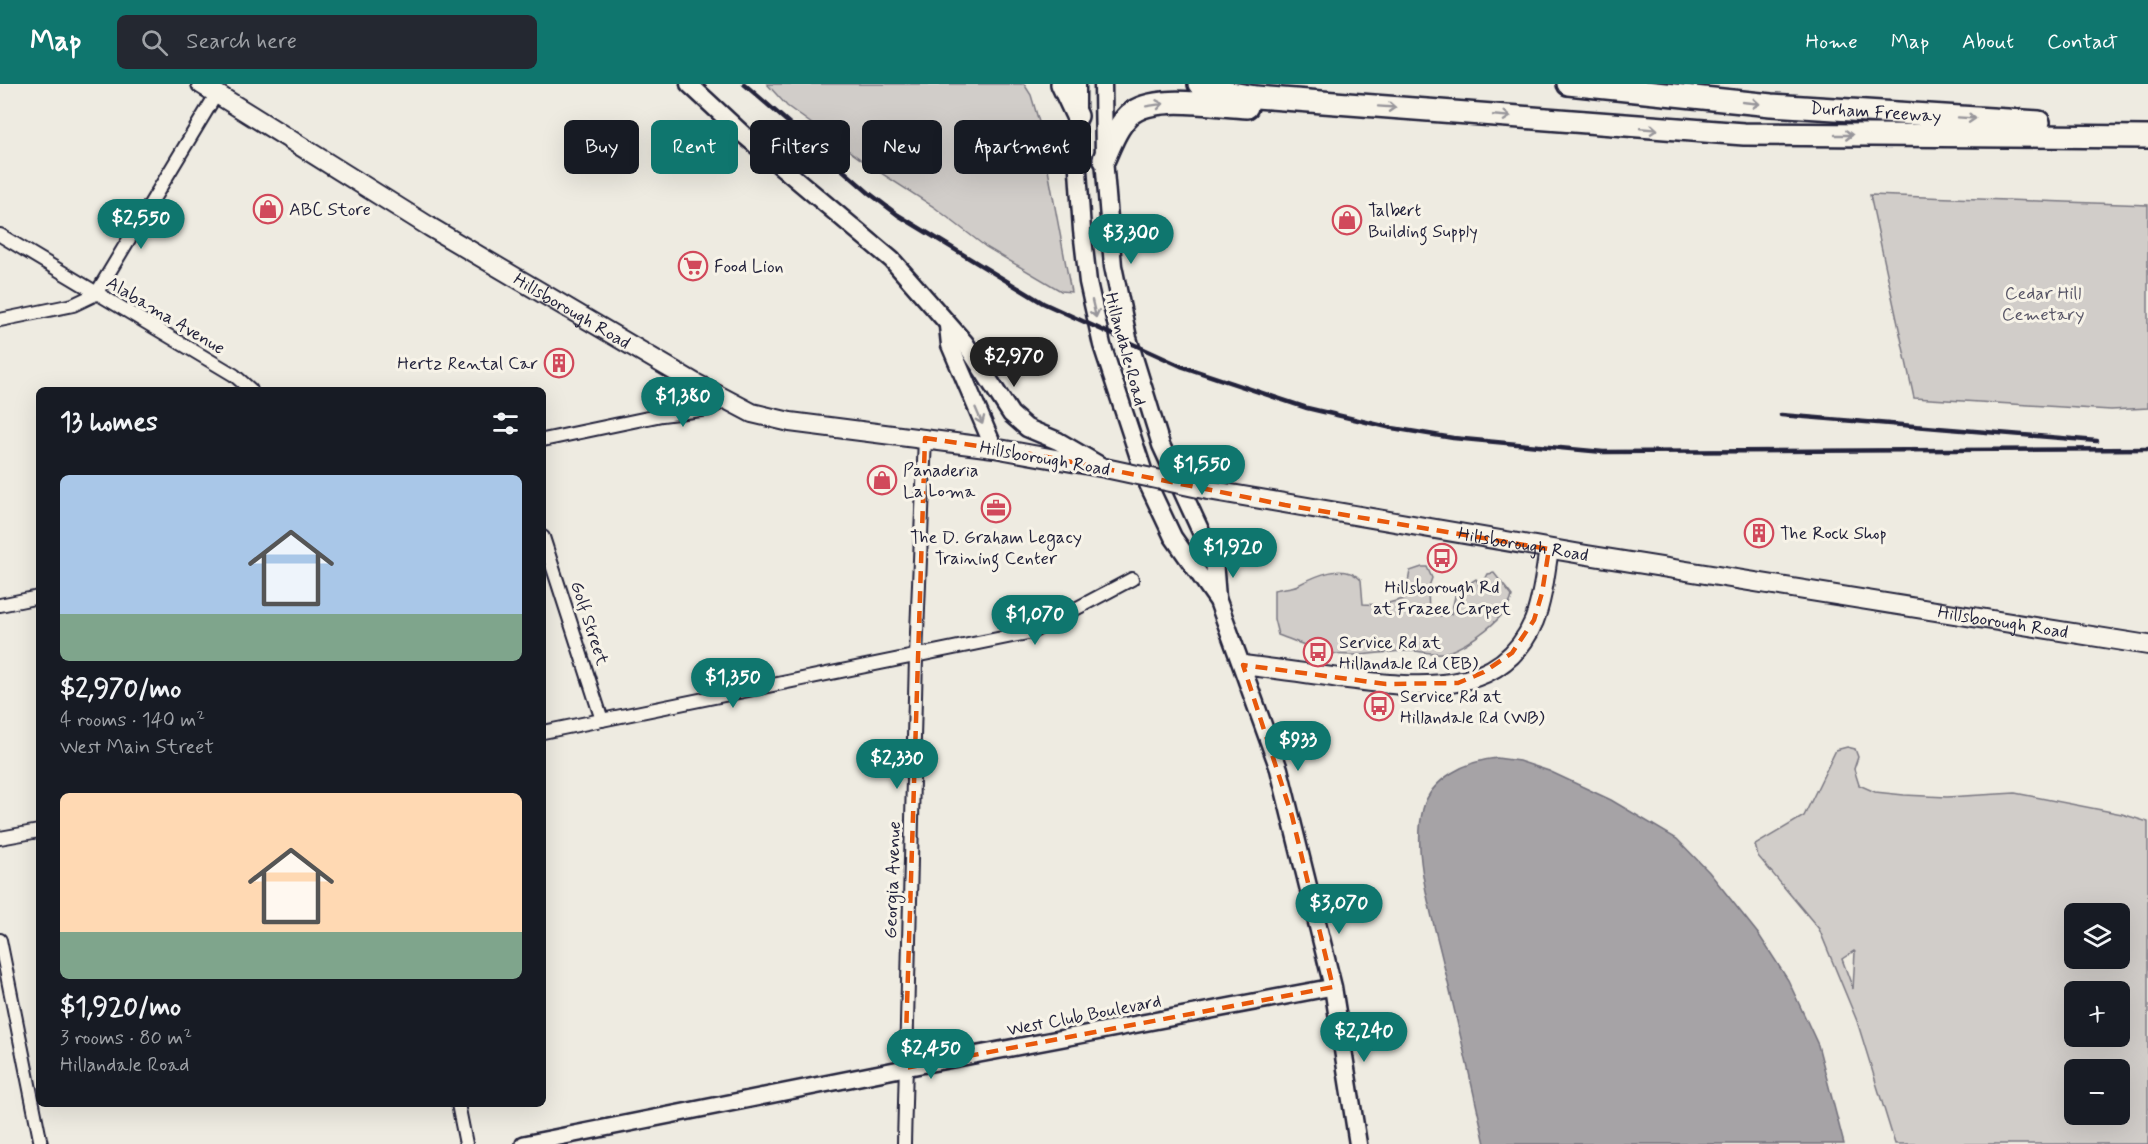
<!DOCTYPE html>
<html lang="en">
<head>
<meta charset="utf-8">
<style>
	:root { --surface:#171b24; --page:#242831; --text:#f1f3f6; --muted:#9ea1a6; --accent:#0f766e }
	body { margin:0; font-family:Mynerve,sans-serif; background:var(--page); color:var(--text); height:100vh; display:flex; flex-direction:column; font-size:22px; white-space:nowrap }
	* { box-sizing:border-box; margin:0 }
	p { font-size:20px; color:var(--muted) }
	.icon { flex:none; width:33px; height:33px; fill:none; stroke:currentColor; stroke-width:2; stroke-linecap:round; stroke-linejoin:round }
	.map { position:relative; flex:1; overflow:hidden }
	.panel { position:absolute; left:36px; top:303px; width:510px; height:720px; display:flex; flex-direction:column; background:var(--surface); border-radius:9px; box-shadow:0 6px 24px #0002 }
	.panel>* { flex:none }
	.hud { position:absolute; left:564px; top:36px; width:570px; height:54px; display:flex; gap:12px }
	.controls { position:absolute; left:2064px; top:819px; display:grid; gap:12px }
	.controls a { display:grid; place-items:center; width:66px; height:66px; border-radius:9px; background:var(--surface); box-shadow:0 6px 24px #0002; font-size:30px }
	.price { position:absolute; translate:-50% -51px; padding:0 14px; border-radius:21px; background:var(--accent); color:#fff; font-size:20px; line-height:39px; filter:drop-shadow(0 2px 3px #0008) }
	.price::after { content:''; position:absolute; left:50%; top:36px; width:18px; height:14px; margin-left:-9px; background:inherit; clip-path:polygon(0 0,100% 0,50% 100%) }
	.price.on { background:#222; color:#fff }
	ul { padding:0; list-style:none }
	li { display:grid; align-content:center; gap:12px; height:318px; padding:0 24px }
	li span { display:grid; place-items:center; height:186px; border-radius:9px; color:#555 }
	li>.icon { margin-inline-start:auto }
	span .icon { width:108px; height:108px; fill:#fffc; stroke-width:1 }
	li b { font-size:26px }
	h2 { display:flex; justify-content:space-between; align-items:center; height:72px; padding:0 24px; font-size:26px }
	.pill { padding:0 21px; border-radius:9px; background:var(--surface); box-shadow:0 6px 24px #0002; font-size:21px; line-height:54px }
	.pill.on { background:var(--accent); color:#fff }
	header { display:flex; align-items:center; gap:36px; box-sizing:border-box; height:84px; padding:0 30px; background:var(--accent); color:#fff }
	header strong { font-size:28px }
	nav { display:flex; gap:33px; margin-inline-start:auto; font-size:21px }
	.search { width:420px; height:54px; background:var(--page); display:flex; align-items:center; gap:15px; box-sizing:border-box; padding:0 21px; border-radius:9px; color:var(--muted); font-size:22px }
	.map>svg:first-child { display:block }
	.green { fill:#d1cdc9; stroke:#7a7882; stroke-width:1.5; fill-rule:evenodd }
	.water { fill:#a6a3a6; stroke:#716f7b; stroke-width:1.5 }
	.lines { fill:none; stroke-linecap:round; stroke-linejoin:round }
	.minor-casing { stroke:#22223b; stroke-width:16 }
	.tertiary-casing { stroke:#22223b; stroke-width:20 }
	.secondary-casing { stroke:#22223b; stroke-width:21 }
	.primary-casing { stroke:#22223b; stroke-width:22 }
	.motorway-casing { stroke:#22223b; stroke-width:26 }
	.minor { stroke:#f7f3e8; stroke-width:12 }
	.tertiary { stroke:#f7f3e8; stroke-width:15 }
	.secondary { stroke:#f7f3e8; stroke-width:16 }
	.primary { stroke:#f7f3e8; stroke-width:18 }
	.motorway { stroke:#f7f3e8; stroke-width:21 }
	.rail { stroke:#22223b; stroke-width:4.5 }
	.primary-bridge-casing { stroke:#22223b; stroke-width:22; stroke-linecap:butt }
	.primary-bridge { stroke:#f7f3e8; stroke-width:18 }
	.oneway { stroke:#97959a }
	.marked { fill:none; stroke:#e8590c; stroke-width:4.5; stroke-dasharray:12 8; stroke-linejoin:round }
	.labels { text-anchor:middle; stroke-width:6; stroke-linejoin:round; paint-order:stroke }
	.street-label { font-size:18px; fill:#22223b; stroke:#f7f3e8 }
	.poi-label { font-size:18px; fill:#22223b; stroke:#f7f3e8; text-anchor:start }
	.park-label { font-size:18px; fill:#575566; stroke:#f7f3e8 }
</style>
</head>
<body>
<header>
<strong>Map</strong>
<div class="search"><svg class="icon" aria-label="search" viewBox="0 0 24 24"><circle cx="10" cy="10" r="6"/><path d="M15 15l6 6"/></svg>Search here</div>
<nav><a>Home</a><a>Map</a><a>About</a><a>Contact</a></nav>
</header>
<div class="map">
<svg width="2148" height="1060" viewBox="0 0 2148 1060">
	<rect width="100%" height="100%" fill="#eeebe1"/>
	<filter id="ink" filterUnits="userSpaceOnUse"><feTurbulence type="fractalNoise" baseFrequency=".0167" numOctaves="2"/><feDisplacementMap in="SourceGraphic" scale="12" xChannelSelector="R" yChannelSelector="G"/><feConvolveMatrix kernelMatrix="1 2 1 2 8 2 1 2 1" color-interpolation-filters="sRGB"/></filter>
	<g filter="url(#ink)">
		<g class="green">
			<path d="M767,0H1024L1031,11L1039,38L1071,208L1061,207L986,163L934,123L870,82L787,22Z"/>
			<path d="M1870,111L2148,121V324L2111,326L1914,314Z"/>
			<path d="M1422,483H1427L1432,494L1428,505L1429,529L1439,532L1451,530L1456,508L1476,495L1481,503L1488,490L1494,489L1512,512C1508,534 1468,561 1448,568C1436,572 1423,567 1412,567C1386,566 1356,575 1330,569C1312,565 1295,557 1278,551L1274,535V506C1281,504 1291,504 1298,501C1315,492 1344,478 1361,496L1363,520L1381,521L1407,514L1410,509L1408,498L1410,487Z"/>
			<path d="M1847,663L1855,665L1858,673L1854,685L1859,701L1875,708L1904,711L1947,713L2015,709L2122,730L2148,738V1060H1895L1857,937L1819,845L1758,772L1755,761L1804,732L1836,666ZM2074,830H2120V874H2074ZM1854,867L1855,868L1853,905L1842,875ZM2074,908H2120V952H2074ZM2074,986H2120V1030H2074Z"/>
		</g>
		<path class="water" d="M1497,674L1519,677L1549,687L1611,716L1677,755L1709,788L1759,851L1788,896L1818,961L1844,1060H1485C1472,1001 1458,941 1444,882C1434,837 1411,771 1423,725C1431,694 1467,677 1497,674Z"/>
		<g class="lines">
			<g class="minor-casing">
				<g id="minor">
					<path d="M0,151L234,291L251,306"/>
					<path d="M0,236L73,221L96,210L217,9"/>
					<path d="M675,326L717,311"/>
					<path d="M543,356L662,331L709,325L726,316"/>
					<path d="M543,453L602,636"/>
					<path d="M0,521L39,513"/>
					<path d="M543,648L1032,548L1132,495"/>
					<path d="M0,754L39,747"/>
					<path d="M0,856L41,1060"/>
					<path d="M458,1020L466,1060"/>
					<path d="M904,1060L916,573L925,354"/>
				</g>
			</g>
			<g class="tertiary-casing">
				<path id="tertiary" d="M524,1060L905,984L1333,903"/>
			</g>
			<g class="secondary-casing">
				<g id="secondary">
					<path d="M689,0L745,52L892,176L965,259L1011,330L1027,344L1058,357L1101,382"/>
					<path d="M1077,0V71L1082,146L1088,198L1102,261L1147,398L1173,453L1218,517L1279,685L1333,903L1358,1060"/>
					<path d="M1103,0L1104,75L1113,182L1128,254L1161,361L1214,476L1217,514"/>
					<path d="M948,242L950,261L994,364"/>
				</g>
			</g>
			<g class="primary-casing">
				<g id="primary">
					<path id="s1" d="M201,0L430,143L695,299L752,329L790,338L994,364L1105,384"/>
					<path id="s2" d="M1208,406L1587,471L2148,561"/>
					<path d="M1243,581C1275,585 1307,589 1339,594C1408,603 1500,618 1534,537C1543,514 1545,489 1549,465"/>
				</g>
			</g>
			<g class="motorway-casing">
				<g id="motorway">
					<path d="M1062,0L1077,32"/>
					<path d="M1199,0L1219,7L1256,13L1744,50L2148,53"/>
					<path id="s3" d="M1568,0L1771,21L2039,38"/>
					<path d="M1104,75C1111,59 1117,43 1129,31C1153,9 1216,22 1247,23"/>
				</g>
			</g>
			<use href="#minor" class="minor"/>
			<use href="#tertiary" class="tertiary"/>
			<use href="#secondary" class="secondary"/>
			<use href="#primary" class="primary"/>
			<use href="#motorway" class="motorway"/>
			<g class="rail">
				<path d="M744,0L869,109L898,131L1043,219L1181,282L1307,324L1392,344L1453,354L1603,368L2148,365"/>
				<path d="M1781,331L2097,357"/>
			</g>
			<g class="primary-bridge-casing">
				<path id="primary-bridge" d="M1105,384L1208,406"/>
			</g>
			<use href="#primary-bridge" class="primary-bridge"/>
		</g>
		<defs><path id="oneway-shaft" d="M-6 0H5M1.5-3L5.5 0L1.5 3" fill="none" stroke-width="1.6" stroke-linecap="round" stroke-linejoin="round" transform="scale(1.5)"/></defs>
		<g class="oneway">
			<use href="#oneway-shaft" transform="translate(1751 19) rotate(6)"/>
			<use href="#oneway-shaft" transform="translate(1155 21) rotate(-9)"/>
			<use href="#oneway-shaft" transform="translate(1387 23) rotate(4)"/>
			<use href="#oneway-shaft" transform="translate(1502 32) rotate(5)"/>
			<use href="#oneway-shaft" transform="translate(1967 34) rotate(4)"/>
			<use href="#oneway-shaft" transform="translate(1649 45) rotate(5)"/>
			<use href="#oneway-shaft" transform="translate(1844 51)"/>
			<use href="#oneway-shaft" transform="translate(1094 225) rotate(77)"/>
			<use href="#oneway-shaft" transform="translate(979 332) rotate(67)"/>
		</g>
	</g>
	<path class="marked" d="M925,354L1037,371L1285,421L1549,465L1542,509L1534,536L1512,569L1484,588L1458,599L1386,600L1243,581L1292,732L1333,903L905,984Z"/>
	<defs>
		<g id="shop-ring" transform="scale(1.5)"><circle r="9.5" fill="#f7f3e8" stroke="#d1495b" stroke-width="1.5"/><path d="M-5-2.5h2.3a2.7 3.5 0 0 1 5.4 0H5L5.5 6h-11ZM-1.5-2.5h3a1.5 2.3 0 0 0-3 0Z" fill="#d1495b"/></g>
		<g id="supermarket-ring" transform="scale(1.5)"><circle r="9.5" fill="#f7f3e8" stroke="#d1495b" stroke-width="1.5"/><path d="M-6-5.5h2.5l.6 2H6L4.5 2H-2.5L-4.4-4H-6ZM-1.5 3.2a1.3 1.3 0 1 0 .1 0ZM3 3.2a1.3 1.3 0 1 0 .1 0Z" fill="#d1495b"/></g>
		<g id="building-ring" transform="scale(1.5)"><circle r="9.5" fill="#f7f3e8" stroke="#d1495b" stroke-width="1.5"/><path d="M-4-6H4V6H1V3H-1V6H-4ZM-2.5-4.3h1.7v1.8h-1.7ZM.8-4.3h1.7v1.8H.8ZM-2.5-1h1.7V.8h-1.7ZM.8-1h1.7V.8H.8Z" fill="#d1495b"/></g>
		<g id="office-ring" transform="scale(1.5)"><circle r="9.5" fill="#f7f3e8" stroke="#d1495b" stroke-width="1.5"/><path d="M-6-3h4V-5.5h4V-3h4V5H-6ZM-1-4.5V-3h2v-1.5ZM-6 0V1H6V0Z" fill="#d1495b"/></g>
		<g id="bus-ring" transform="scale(1.5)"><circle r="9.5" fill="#f7f3e8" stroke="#d1495b" stroke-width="1.5"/><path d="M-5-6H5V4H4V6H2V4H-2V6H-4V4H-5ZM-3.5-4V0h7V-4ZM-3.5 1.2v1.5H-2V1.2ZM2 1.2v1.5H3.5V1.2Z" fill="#d1495b"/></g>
	</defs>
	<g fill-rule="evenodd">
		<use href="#shop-ring" x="268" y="125"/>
		<use href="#shop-ring" x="1347" y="136"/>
		<use href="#supermarket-ring" x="693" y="182"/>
		<use href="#building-ring" x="559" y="279"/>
		<use href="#shop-ring" x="882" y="396"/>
		<use href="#office-ring" x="996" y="424"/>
		<use href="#building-ring" x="1759" y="449"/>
		<use href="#bus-ring" x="1442" y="474"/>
		<use href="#bus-ring" x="1318" y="568"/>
		<use href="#bus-ring" x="1379" y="622"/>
	</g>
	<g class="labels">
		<g class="street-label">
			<text dy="6" stroke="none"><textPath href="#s3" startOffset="309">Durham Freeway</textPath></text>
			<text dy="6" stroke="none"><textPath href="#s1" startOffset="435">Hillsborough Road</textPath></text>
			<text transform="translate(166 231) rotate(31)" y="6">Alabama Avenue</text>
			<text transform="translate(1126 265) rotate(75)" y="6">Hillandale Road</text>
			<text transform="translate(1045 374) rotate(10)" y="6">Hillsborough Road</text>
			<text dy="6" stroke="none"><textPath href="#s2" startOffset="320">Hillsborough Road</textPath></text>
			<text dy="6" stroke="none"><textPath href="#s2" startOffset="806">Hillsborough Road</textPath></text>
			<text transform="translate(590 539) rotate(72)" y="6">Golf Street</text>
			<text transform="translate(892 796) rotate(-88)" y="6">Georgia Avenue</text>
			<text transform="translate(1084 931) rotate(-11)" y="6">West Club Boulevard</text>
		</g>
		<g class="poi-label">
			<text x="289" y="131">ABC Store</text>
			<text x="1368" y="132">Talbert<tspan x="1368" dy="21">Building Supply</tspan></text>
			<text x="714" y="188">Food Lion</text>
			<text x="538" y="285" text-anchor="end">Hertz Rental Car</text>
			<text x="903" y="392">Panaderia<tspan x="903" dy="21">La Loma</tspan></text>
			<text x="1780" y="455">The Rock Shop</text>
			<text x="996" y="459" text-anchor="middle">The D. Graham Legacy<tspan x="996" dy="21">Training Center</tspan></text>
			<text x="1442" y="509" text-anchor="middle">Hillsborough Rd<tspan x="1442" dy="21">at Frazee Carpet</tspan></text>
			<text x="1339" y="564">Service Rd at<tspan x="1339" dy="21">Hillandale Rd (EB)</tspan></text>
			<text x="1400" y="618">Service Rd at<tspan x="1400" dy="21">Hillandale Rd (WB)</tspan></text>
		</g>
		<g class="park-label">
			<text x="2043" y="215">Cedar Hill<tspan x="2043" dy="21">Cemetary</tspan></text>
		</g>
	</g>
</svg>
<div class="controls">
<a><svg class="icon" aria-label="layers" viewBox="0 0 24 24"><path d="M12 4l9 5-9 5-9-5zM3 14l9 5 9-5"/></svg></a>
<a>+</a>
<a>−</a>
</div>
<b class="price" style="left:141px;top:166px">$2,550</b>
<b class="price" style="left:1131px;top:181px">$3,300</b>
<b class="price on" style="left:1014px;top:304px">$2,970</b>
<b class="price" style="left:683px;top:344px">$1,380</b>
<b class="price" style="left:1202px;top:412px">$1,550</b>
<b class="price" style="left:1233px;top:495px">$1,920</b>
<b class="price" style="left:1035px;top:562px">$1,070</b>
<b class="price" style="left:733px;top:625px">$1,350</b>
<b class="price" style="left:1298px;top:688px">$933</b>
<b class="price" style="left:897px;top:706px">$2,330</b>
<b class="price" style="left:1339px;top:851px">$3,070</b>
<b class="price" style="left:1364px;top:979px">$2,240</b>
<b class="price" style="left:931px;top:996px">$2,450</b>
<div class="hud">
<a class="pill">Buy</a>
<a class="pill on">Rent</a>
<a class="pill">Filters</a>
<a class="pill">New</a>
<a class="pill">Apartment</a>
</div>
<section class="panel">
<h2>13 homes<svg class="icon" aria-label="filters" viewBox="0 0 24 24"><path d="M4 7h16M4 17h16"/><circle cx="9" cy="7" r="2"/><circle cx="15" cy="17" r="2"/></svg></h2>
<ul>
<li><span style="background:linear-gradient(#a9c7e8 75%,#7fa58c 0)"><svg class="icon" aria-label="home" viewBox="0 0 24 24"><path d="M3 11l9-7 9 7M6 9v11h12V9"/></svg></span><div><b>$2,970/mo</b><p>4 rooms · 140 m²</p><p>West Main Street</p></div></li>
<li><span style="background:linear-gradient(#ffd9b3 75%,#7fa58c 0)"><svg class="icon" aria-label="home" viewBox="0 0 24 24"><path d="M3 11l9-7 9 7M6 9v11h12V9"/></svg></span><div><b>$1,920/mo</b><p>3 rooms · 80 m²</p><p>Hillandale Road</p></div></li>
</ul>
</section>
</div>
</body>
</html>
